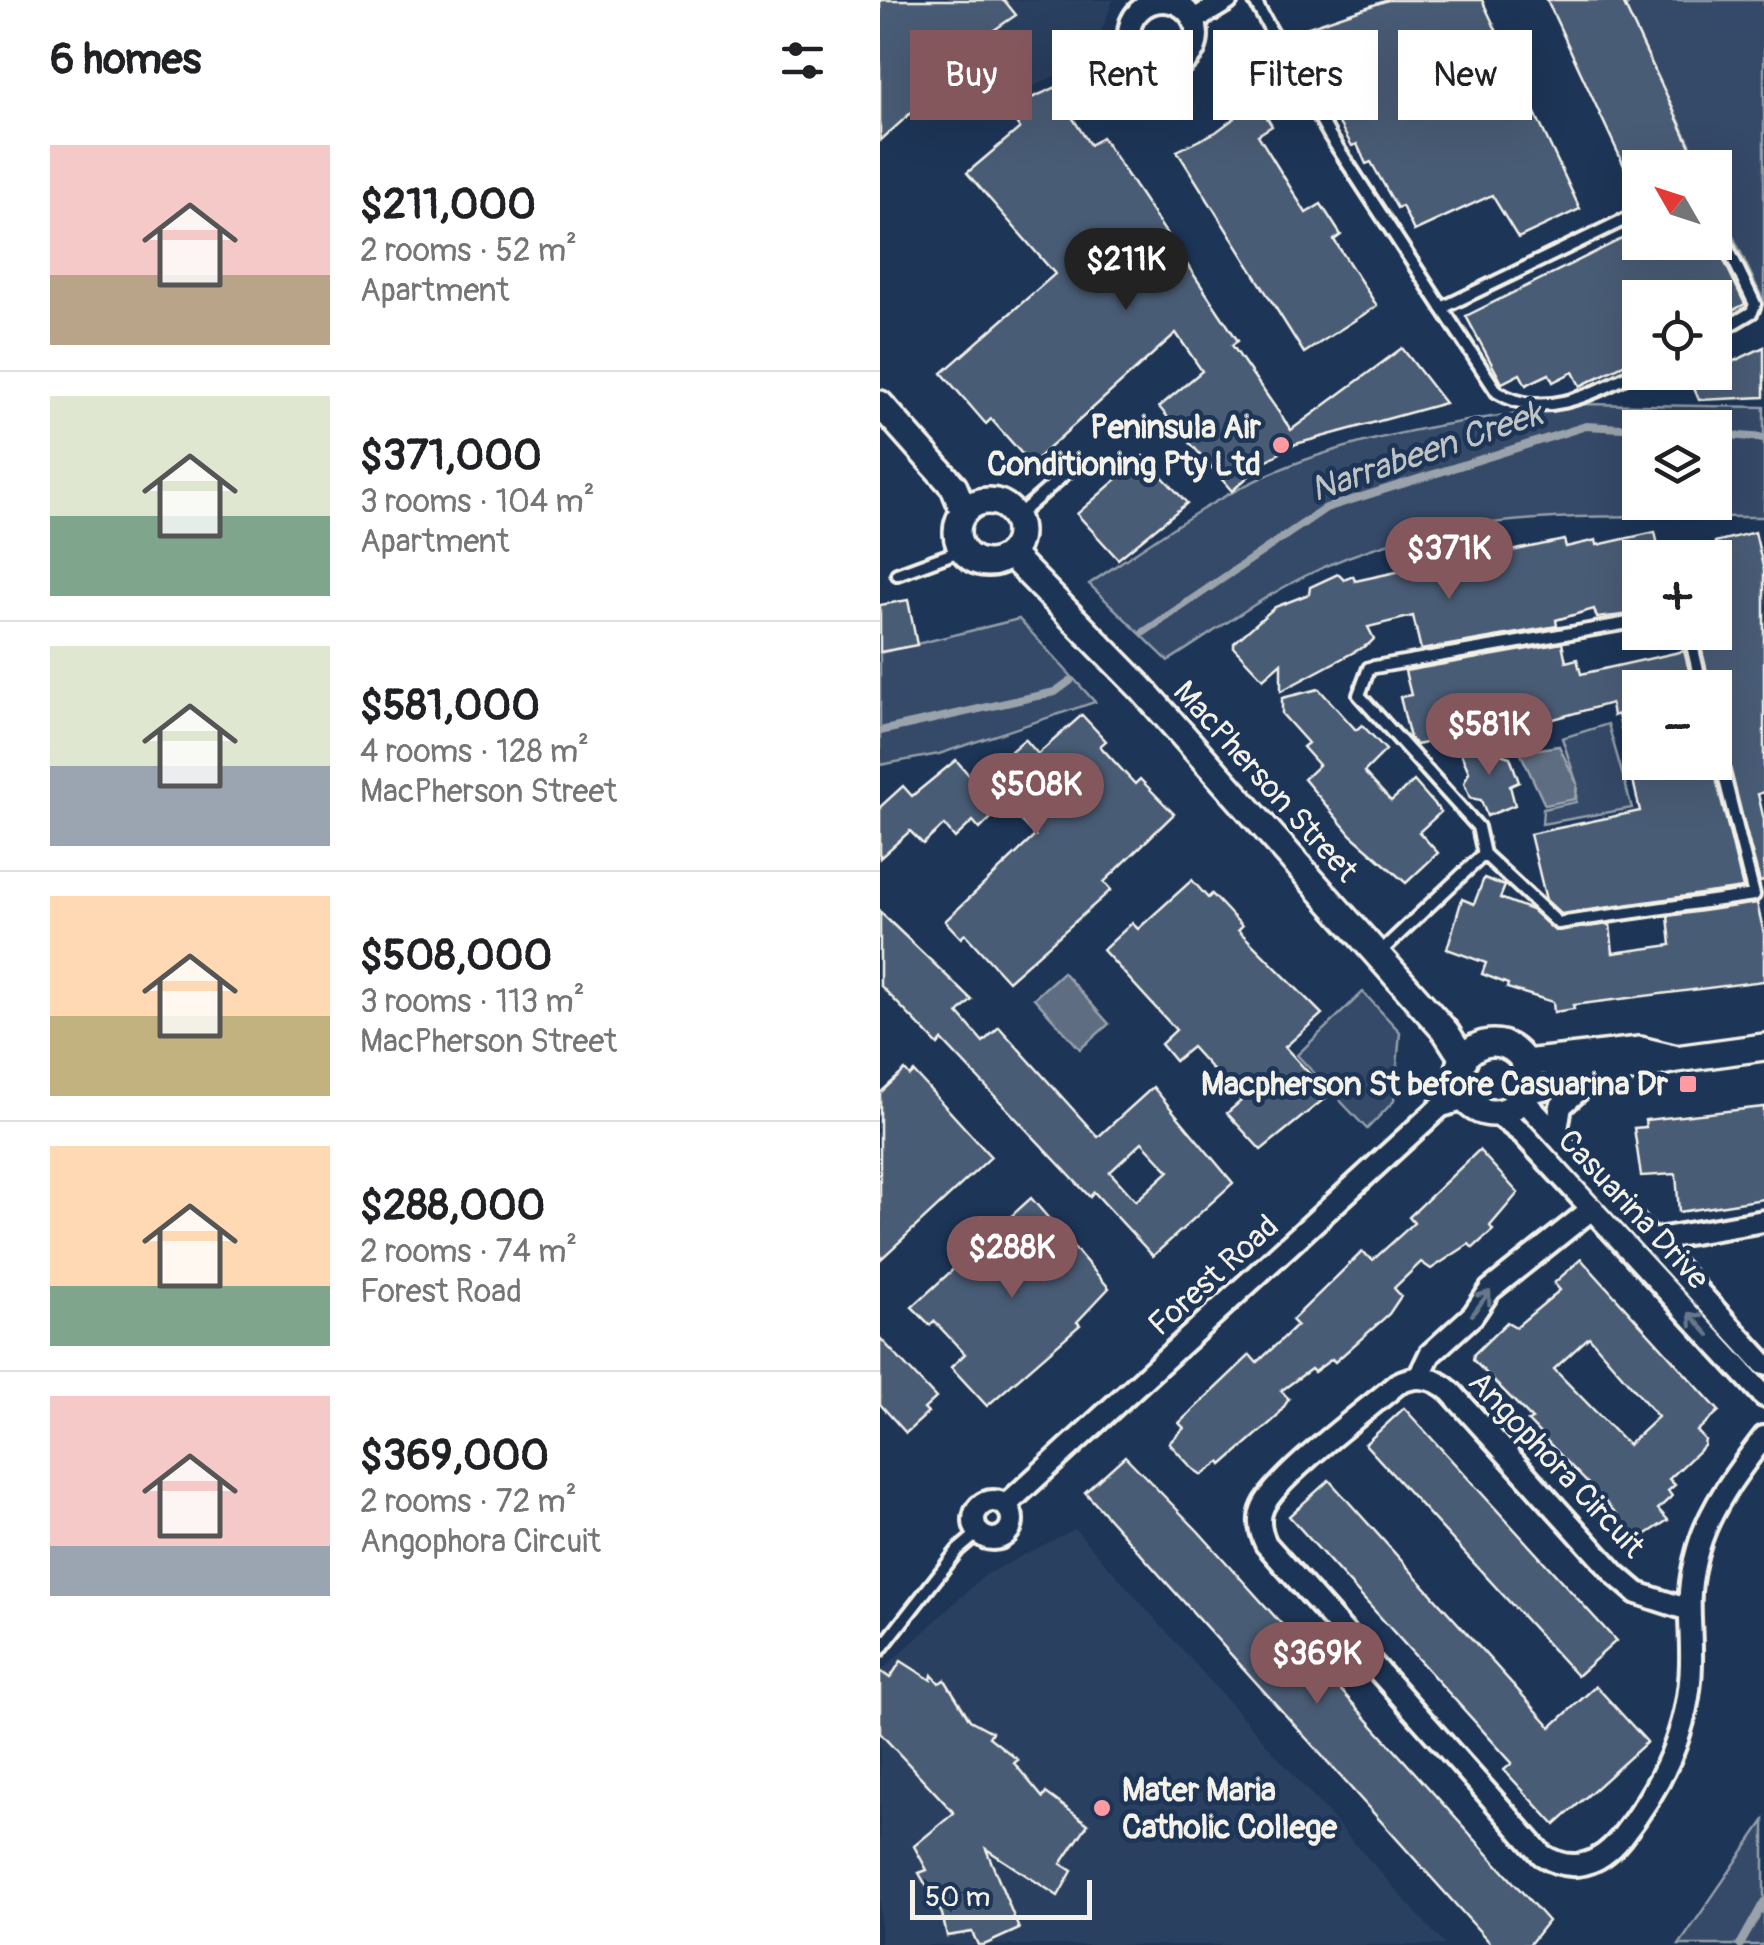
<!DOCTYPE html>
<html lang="en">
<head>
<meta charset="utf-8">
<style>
	:root { --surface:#fff; --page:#f2f2f2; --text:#202124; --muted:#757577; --line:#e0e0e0; --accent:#84575d }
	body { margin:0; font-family:Pangolin,sans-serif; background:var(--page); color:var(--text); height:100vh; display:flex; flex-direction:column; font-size:38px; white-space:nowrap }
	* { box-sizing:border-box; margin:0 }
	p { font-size:32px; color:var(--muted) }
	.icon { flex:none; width:55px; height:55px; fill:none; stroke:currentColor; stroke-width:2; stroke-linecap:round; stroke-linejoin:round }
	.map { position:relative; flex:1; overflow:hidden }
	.drawer { display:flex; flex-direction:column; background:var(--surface); width:880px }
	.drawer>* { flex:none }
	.hud { position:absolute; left:30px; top:30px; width:702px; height:90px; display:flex; gap:20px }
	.needle { width:65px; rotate:309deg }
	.fabs { position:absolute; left:742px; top:150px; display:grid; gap:20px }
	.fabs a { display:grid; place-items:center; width:110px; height:110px; border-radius:0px; background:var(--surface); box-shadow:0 10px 40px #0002; font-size:50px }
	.scale { position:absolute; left:30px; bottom:25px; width:182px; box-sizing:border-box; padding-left:10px; border:5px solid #f4f1e8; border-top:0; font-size:28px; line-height:35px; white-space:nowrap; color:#f4f1e8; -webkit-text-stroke:8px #1d3557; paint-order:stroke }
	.price { position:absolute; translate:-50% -85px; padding:0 22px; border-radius:35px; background:var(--accent); color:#fff; font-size:32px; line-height:65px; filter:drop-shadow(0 2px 5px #0008) }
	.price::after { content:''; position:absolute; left:50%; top:60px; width:30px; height:22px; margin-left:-15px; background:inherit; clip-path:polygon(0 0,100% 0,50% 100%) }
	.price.active { background:#222; color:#fff }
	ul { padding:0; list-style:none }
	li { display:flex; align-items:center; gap:30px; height:250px; padding:0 50px }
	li+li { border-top:2px solid var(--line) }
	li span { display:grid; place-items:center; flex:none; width:280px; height:200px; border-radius:0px; color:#555 }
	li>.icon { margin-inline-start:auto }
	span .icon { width:120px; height:120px; fill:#fffc; stroke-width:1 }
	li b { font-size:42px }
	h2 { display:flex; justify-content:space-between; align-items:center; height:120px; padding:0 50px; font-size:42px }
	.tag { padding:0 35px; border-radius:0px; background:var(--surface); box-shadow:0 10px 40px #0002; font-size:35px; line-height:90px }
	.tag.active { background:var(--accent); color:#fff }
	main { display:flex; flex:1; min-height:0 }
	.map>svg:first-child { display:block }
	.built { fill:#2a4060 }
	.green { fill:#354a67; stroke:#949ea8; stroke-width:2.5; fill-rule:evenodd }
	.water { fill:#5e6d82; stroke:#9aa2ab; stroke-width:2.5 }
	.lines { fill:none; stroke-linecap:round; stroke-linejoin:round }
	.stream { stroke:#9aa2ab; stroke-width:8 }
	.building { fill:#485b74; stroke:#f4f1e8; stroke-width:2.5; fill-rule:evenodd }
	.service-casing { stroke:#f4f1e8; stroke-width:18 }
	.minor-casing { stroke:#f4f1e8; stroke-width:28 }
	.tertiary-casing { stroke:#f4f1e8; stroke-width:32 }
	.service { stroke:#1d3557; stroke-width:10 }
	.minor { stroke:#1d3557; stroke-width:20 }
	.tertiary { stroke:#1d3557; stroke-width:25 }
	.oneway { stroke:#68778a }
	.poi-dot { fill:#ff9aa2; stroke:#1d3557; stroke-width:4 }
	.labels { text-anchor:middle; stroke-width:9; stroke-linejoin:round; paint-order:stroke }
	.poi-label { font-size:32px; font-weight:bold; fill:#f4f1e8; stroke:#1d3557; text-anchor:end }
	.street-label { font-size:32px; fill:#f4f1e8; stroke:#1d3557 }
	.water-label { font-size:35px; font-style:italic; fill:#c0c3c4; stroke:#1d3557 }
</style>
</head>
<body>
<main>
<section class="drawer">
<h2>6 homes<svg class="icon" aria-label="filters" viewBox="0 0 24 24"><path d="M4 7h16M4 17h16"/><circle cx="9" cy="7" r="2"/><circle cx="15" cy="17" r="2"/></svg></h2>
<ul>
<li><span style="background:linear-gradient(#f6c9c9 65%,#b9a48a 0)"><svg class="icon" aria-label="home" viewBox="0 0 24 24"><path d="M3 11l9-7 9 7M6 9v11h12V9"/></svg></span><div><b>$211,000</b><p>2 rooms · 52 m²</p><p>Apartment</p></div></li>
<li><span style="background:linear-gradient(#dfe7d0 60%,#7fa58c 0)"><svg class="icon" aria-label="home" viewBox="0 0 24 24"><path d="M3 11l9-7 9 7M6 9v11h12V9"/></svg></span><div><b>$371,000</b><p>3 rooms · 104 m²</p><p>Apartment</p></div></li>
<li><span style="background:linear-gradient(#dfe7d0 60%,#9aa5b1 0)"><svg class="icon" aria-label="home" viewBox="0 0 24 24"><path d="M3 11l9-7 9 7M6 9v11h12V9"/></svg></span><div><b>$581,000</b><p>4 rooms · 128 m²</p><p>MacPherson Street</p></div></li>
<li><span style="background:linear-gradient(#ffd9b3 60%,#c2b280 0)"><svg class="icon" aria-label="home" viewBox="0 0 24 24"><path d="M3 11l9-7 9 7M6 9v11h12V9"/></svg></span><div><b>$508,000</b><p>3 rooms · 113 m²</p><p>MacPherson Street</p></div></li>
<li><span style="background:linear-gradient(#ffd9b3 70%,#7fa58c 0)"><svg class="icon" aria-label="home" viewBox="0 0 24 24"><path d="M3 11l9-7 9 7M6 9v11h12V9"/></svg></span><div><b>$288,000</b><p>2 rooms · 74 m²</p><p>Forest Road</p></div></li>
<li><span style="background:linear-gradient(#f6c9c9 75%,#9aa5b1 0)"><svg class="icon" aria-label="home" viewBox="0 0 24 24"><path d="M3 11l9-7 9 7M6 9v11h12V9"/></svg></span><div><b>$369,000</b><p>2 rooms · 72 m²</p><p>Angophora Circuit</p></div></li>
</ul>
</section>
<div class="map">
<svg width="884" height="1945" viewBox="0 0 884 1945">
	<rect width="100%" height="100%" fill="#1d3557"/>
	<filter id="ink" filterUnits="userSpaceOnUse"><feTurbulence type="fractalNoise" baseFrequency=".01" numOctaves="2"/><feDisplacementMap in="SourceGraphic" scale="20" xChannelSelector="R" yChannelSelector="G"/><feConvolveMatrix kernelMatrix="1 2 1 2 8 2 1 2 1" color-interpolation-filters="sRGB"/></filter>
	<g filter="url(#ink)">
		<g class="built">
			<path d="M45,0H233L220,36L223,53L120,102Z"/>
			<path d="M195,1529L565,1945H0V1672L105,1575Z"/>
		</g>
		<g class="green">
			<path d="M753,0H884V302L835,198V168L821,167L745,7Z"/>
			<path d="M701,404L884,407V517C729,517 567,504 425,576C377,600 333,633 288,661L209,584C276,539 345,488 422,461C512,429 608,417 701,404ZM760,428H835V502H760Z"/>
			<path d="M139,619L215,702L59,754L0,765V653Z"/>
			<path d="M728,724L752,808L662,824L663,809L696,802L697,784L682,738Z"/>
			<path d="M483,992L520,1032L514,1101L487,1129L417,1055Z"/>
			<path d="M884,1821V1945H799Z"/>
		</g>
		<g class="water">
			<path d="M679,746L697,784L695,799L665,805L640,752Z"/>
			<path d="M183,972L229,1024L200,1049L154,998Z"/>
		</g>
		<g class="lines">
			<g class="stream">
				<path d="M835,434L884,438"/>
				<path d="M264,632L446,508L706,426L760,429"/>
				<path d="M0,731L175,692L190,681"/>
				<path d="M860,1945L884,1902"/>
			</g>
		</g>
		<g class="building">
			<path d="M0,0H124L136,15L66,63L64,83L0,141Z"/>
			<path d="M508,0H602L700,209L638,238L612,195L534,231L522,206L517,208L491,162L486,164L477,144L472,146L408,34Z"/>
			<path d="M667,0H742L814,155L788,168H760V200Z"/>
			<path d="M188,82L197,93L192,117L210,145L222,137L358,341L352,345L411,430L522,348L565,403L416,444L386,461L352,491L279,407L322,371L296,333L151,464L111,419L106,424L62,373L175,274L87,173L140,128L126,109Z"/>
			<path d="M377,101L392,126L378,135L426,213L441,204L461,235L454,240L497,306L424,353L297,151L336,132Z"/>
			<path d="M760,230V242H835L865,304L835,319V298H760V357L700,386L693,372L673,382L669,374L646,385L640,374L622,383L586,316Z"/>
			<path d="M884,347V397L819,400L811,381Z"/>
			<path d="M263,456L307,503L238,559L197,514Z"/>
			<path d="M775,532L781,558H760V576L751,578L759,611L752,614L717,618L714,609L676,620L677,626L541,650L533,616L488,627L494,639L489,644L401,691V663L383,679L354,648V643L395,607L429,594L430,587L458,574L464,580L473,576L475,581L567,561L564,546L594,539L598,558L684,540L686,547L716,540L717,545Z"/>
			<path d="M875,532L884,571V792L878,794L884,820V881L880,882L836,721L835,688H831L821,647L822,633L835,632V542Z"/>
			<path d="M28,600L37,645L0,652V605Z"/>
			<path d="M682,643L686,662L697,659L701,674L804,651L810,674L779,683L780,688H760V762H832L863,888L681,914L666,900L650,834L760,811L738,714L733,716L731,703L663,722L662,716L536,745L530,738L520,697L531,695L525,671Z"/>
			<path d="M439,689L476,730L482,725L506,750L484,772L511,801L534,781L561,812L539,832L558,853L526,883L471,835L424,779L439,765L423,747L428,743L402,714V698Z"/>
			<path d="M202,715L226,741L220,746L255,784L260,779L294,814L224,882L231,890L128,981L85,934L81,938L65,921L155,836L125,804L100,829L93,821L75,838L64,825L43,844L30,831L0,858V807L23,786L32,796L76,760L95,782L145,739L158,754Z"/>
			<path d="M575,740L630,757L639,782L630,786L635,805L607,816L601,800L590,798L584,783L589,772Z"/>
			<path d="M604,878L625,886L620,898L652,910L675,931L730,924L733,953L791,945L788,916L877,903L884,934V981L693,1005L694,1009L674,1012L673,1002L627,988L628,984L602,974L606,963L567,949L582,899L594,904Z"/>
			<path d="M312,880L328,898L332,894L362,926L358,930L442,1014L405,1047L449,1095L381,1150L347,1113L361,1101L312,1047L295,1061L281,1044L296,1030L223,950L252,923L258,929Z"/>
			<path d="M0,912L92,1000L78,1013L103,1042L119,1027L218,1137L273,1087L353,1183L273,1256L214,1192L210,1197L62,1040L58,1045L0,985ZM262,1142L289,1171L256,1201L230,1172Z"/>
			<path d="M25,1070L30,1076L34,1072L111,1157L0,1260V1093Z"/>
			<path d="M884,1107V1199L799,1212L796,1174L761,1176L754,1128L766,1127L765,1120Z"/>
			<path d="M599,1150L638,1193L610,1226L613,1230L593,1248L589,1244L551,1269L541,1262L514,1288L521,1296L509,1314L455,1362L452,1359L434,1372L431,1369L401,1391L409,1399L397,1417L342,1465L340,1462L322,1475L313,1469L289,1443L304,1428L299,1423L370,1355L377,1363L417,1325L412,1320L482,1252L493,1260L534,1223L529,1217Z"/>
			<path d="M151,1198L229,1288L197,1322L200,1325L107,1406L71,1367L85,1354L54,1321L50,1325L32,1307Z"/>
			<path d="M701,1259L839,1411L817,1431L825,1440L824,1446L789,1479L795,1485L788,1491L792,1496L778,1509L788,1520L756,1541L733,1517L737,1514L648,1421L652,1419L593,1360L594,1354L627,1322L636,1327L680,1290L674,1283ZM709,1337L778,1417L748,1445L674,1369Z"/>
			<path d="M0,1338L56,1398L44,1409L48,1413L26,1433L0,1404Z"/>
			<path d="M524,1408L736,1641L697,1676L485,1444Z"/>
			<path d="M245,1456L318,1531L668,1921L649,1945H612L205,1492Z"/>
			<path d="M449,1480L671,1727L716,1686L767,1742L675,1825L624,1770L632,1763L409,1516Z"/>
			<path d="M21,1661L51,1680L52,1675L59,1683L65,1680L90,1720L112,1732L109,1737L138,1760L134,1763L163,1798L166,1793L208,1824L181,1864L192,1871L178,1896L106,1849L139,1929L104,1945H98L92,1932L67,1936L62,1914L39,1873L47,1870L34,1846L74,1813L0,1733V1671L10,1678Z"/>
		</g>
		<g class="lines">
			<g class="service-casing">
				<g id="service">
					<path d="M374,0L450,136L562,308L760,212"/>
					<path d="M835,222L875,304L872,312L835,334"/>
					<path d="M562,308L617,392C664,422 716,392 760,370"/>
					<path d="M136,517L194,466"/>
					<path d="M17,574L82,550"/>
					<path d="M760,621L489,668L479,695L598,827L604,854L678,923L874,895L835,739"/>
					<path d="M809,632L822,688"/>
					<path d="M498,954L604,854"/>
					<path d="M0,1650L78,1550L98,1533"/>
				</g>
			</g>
			<g class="minor-casing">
				<g id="minor">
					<circle cx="283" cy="35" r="34"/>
					<path d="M314,20L347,0"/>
					<path d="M642,1098L884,1364"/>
					<path d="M615,1112L643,1134L884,1396"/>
					<path d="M676,1135L681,1106L711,1079"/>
					<path d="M772,1240L884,1221"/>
					<path d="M539,1377L550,1354L593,1315L610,1290L713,1208"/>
					<circle cx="113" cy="1520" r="19"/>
					<path d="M126,1505L561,1106L586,1099"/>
					<path d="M806,1609L757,1593L736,1575L571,1392C555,1377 537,1373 517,1384C487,1410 397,1476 383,1507C377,1520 380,1532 386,1544L662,1855C692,1874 719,1865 741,1838C781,1787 810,1730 811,1663C812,1616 804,1598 818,1549C830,1507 858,1471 884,1437"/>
				</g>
			</g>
			<g class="tertiary-casing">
				<g id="tertiary">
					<path d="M0,404L74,487L84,512"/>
					<circle cx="108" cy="532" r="31"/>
					<path d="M130,554L261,688L566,1032L584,1060"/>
					<circle cx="613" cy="1078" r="35"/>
					<path d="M645,1063L760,1050L793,1058"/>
					<path d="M646,1090L796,1059L884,1047"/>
				</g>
			</g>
			<use href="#service" class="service"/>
			<use href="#minor" class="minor"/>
			<use href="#tertiary" class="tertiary"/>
		</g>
		<defs><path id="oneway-shaft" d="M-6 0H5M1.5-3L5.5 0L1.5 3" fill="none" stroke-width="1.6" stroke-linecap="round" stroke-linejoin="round" transform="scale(2.5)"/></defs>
		<g class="oneway">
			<use href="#oneway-shaft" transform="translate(601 1303) rotate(-53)"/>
			<use href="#oneway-shaft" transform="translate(819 1324) rotate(-132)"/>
		</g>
	</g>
	<g class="poi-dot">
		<circle cx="401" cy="445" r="10"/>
		<rect x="798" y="1074" width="20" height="20" rx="5"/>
		<circle cx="222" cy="1808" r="10"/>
	</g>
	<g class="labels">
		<g class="poi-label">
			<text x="381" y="438">Peninsula Air<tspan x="381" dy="37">Conditioning Pty Ltd</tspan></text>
			<text x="788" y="1095">Macpherson St before Casuarina Dr</text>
			<text x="242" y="1801" text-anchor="start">Mater Maria<tspan x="242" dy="37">Catholic College</tspan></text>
		</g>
		<g class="street-label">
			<text transform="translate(386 781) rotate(48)" y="11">MacPherson Street</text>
			<text transform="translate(754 1209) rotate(47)" y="11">Casuarina Drive</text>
			<text transform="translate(333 1275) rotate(-42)" y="11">Forest Road</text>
			<text transform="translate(677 1464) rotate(47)" y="11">Angophora Circuit</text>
		</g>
		<g class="water-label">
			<text transform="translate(546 451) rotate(-19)" y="12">Narrabeen Creek</text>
		</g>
	</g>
</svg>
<div class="fabs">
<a><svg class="needle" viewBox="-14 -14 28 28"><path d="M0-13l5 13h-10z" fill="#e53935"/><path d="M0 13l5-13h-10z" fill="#757577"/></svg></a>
<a><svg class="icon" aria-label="locate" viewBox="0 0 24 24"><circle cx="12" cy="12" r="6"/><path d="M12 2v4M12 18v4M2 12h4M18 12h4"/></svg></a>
<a><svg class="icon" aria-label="layers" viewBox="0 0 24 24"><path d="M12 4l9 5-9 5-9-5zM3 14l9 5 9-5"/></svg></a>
<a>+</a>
<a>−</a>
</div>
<div class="scale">50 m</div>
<b class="price active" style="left:246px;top:313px">$211K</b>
<b class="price" style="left:569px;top:602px">$371K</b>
<b class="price" style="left:609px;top:778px">$581K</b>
<b class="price" style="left:156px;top:838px">$508K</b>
<b class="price" style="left:132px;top:1301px">$288K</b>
<b class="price" style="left:437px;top:1707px">$369K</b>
<div class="hud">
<a class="tag active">Buy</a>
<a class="tag">Rent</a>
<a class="tag">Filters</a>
<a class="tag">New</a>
</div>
</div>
</main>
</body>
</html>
